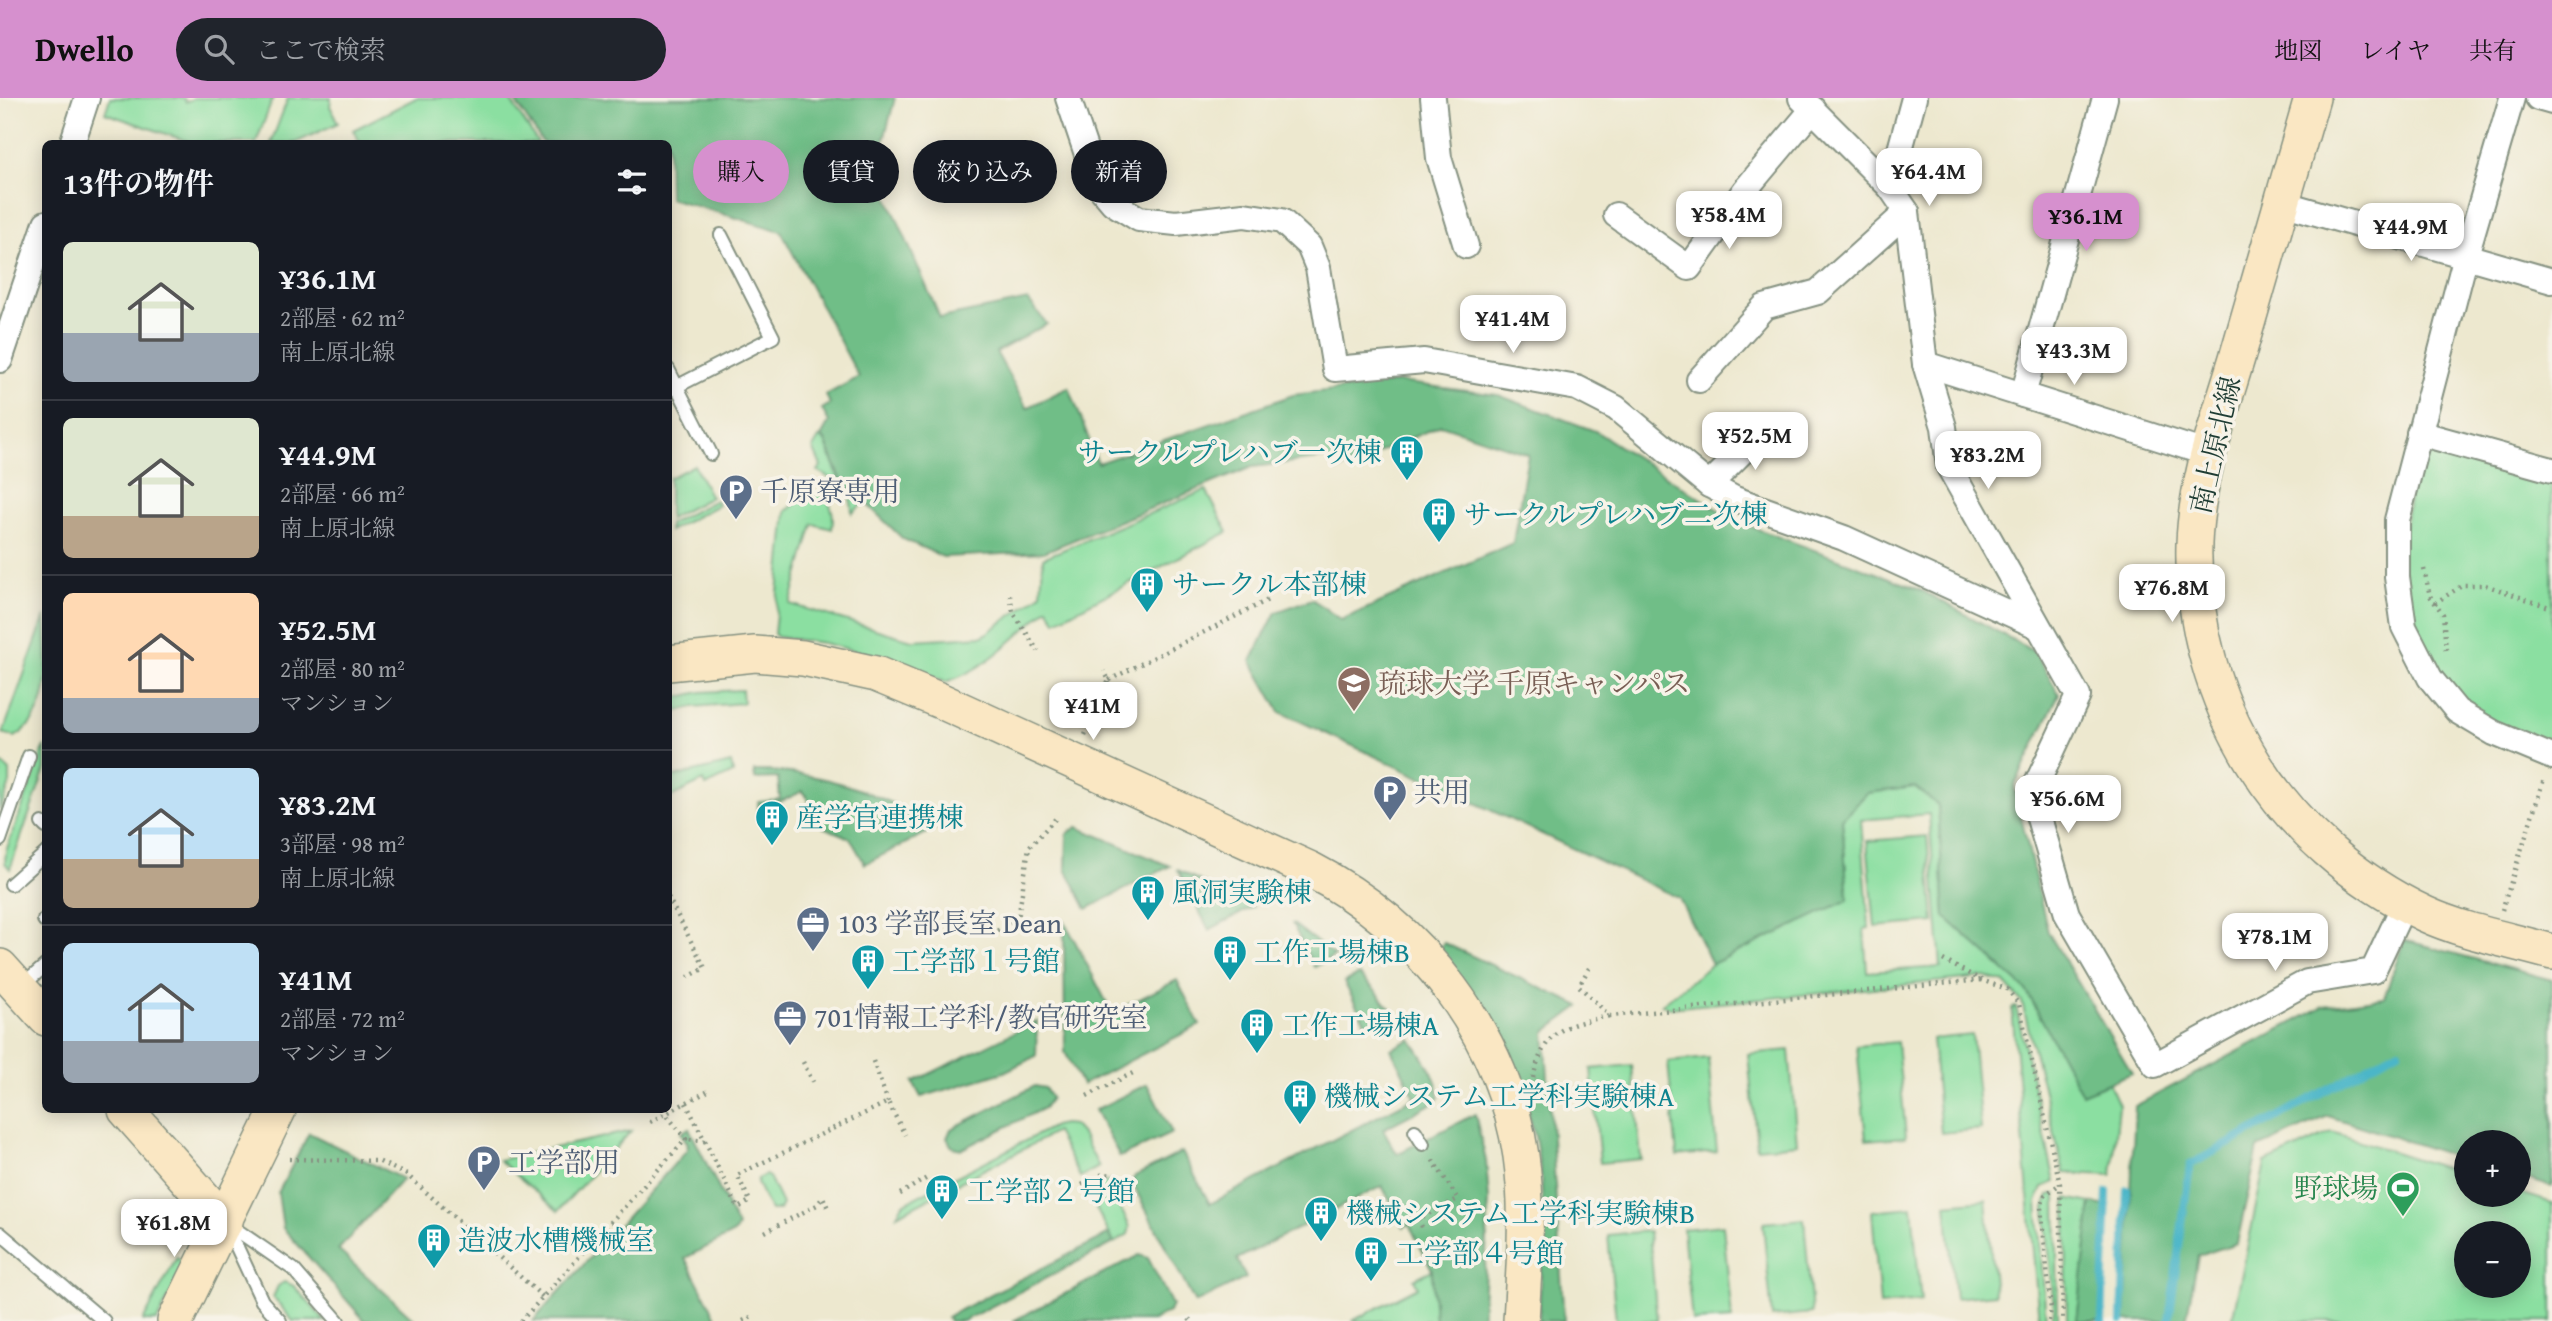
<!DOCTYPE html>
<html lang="ja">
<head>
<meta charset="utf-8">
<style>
	:root { --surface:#171b24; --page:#20242c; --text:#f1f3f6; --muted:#9ea1a6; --line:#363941; --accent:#d690ce }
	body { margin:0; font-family:"Gentium Book Plus","Noto Serif JP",serif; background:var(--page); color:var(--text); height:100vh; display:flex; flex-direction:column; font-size:26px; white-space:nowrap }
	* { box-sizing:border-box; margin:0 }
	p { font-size:23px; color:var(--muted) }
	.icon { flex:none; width:38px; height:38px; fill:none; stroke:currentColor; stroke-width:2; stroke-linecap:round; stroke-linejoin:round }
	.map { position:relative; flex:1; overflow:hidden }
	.side { position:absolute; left:42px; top:42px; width:630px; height:973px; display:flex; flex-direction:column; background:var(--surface); border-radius:10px; box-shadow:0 4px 18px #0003 }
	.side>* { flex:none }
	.banner { position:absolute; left:693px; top:42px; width:665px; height:63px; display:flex; gap:14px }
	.controls { position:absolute; left:2454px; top:1032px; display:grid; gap:14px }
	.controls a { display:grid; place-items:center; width:77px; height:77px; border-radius:50%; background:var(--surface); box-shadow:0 4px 18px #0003; font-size:35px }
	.price { position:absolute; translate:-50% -60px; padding:0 16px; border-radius:14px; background:#fff; color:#222; font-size:23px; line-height:46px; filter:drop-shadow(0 2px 4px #0008) }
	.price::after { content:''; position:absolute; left:50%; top:42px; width:21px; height:16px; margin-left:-10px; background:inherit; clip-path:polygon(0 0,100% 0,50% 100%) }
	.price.current { background:var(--accent); color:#111 }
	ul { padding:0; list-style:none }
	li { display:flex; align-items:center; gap:21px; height:175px; padding:0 21px }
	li+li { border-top:2px solid var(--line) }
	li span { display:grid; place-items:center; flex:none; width:196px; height:140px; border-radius:10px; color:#555 }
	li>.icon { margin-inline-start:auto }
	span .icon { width:84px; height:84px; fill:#fffc; stroke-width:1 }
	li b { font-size:30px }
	h2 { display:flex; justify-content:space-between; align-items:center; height:84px; padding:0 21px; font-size:30px }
	.chip { padding:0 24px; border-radius:32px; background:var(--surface); box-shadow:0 4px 18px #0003; font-size:24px; line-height:63px }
	.chip.current { background:var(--accent); color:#111 }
	header { display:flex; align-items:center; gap:42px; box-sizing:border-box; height:98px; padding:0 35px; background:var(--accent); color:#111 }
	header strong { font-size:33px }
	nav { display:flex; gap:38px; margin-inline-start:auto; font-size:24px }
	.search { width:490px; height:63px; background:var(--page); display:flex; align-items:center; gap:18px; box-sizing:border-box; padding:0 24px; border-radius:38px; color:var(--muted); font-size:26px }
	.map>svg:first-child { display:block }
	.green { fill:#8bdfa1; stroke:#558e6a; stroke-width:2; fill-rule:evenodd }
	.forest { fill:#70be87; stroke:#487e5e; stroke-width:2 }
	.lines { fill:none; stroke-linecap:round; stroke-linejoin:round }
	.stream { stroke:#4bb6c8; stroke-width:8 }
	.lane-casing { stroke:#869282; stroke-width:16 }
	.street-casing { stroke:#869282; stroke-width:28 }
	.secondary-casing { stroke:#869282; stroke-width:38 }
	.path { stroke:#869282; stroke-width:4.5; stroke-dasharray:2 5; stroke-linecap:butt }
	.lane { stroke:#fff; stroke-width:12 }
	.street { stroke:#fff; stroke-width:24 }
	.secondary { stroke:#fae7c3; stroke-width:35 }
	.labels { text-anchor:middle; stroke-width:7; stroke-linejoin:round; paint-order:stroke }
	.street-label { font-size:28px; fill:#1f3d34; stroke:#f7f3e8 }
	.culture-label { font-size:28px; fill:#0d838f; stroke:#f7f3e8; text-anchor:start }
	.service-label { font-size:28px; fill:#4e5e75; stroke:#f7f3e8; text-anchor:start }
	.education-label { font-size:28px; fill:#785e54; stroke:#f7f3e8; text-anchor:start }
	.leisure-label { font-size:28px; fill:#27864d; stroke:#f7f3e8; text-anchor:end }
</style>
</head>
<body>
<header>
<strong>Dwello</strong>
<div class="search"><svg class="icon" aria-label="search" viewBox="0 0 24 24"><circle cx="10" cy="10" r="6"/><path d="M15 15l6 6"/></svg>ここで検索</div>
<nav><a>地図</a><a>レイヤ</a><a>共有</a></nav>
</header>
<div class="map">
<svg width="2552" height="1223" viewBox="0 0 2552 1223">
	<rect width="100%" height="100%" fill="#f7f3e8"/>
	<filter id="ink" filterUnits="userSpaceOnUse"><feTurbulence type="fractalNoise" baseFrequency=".0143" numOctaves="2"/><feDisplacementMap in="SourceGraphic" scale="14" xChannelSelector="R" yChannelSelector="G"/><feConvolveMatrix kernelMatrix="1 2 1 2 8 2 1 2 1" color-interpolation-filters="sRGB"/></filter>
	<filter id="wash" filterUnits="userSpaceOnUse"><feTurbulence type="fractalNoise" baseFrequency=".00686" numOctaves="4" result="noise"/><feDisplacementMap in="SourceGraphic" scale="28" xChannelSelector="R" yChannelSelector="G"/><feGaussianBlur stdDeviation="1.57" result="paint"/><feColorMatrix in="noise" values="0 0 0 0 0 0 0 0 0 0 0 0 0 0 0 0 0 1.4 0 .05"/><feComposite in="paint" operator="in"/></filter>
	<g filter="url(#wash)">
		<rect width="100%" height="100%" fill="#ede8cf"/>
		<g class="green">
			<path d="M110,0H184L186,4L194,0H273L256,45H193L105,15Z"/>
			<path d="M288,0H331L330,8L338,25L295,45H271Z"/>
			<path d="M416,0H509L538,45H360L353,32Z"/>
			<path d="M2419,335L2552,372V656L2487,624L2430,580L2397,479Z"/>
			<path d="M819,340L825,343L839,382L864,405L852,415C852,389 838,386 818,373L821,368L813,350Z"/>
			<path d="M694,367L711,399L669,421V380Z"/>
			<path d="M1206,392L1228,434L1056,523L1048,510C1017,537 985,573 945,584L881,559L823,545L778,539L774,536L786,413C792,409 799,402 806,399C830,389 835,414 832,431L813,426L790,506L912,542L983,538L1041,496L1043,460Z"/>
			<path d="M716,402L718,407L669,433V426Z"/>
			<path d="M45,518C46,559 56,614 15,639L3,635Z"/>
			<path d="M742,592L743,605L693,609L670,615L669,601L701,594Z"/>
			<path d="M45,647V671L10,771L5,765L6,753Z"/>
			<path d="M0,664L10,673V685L0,712Z"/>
			<path d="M731,665L733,675L706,688L703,683L669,700V680Z"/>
			<path d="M1915,689L1938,707L1945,819L2026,892L2082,996L2109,985L2119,1007L2112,1077L2064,1075L2022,904L2004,884L1985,879L1670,910L1662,906L1712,866L1848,802L1842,721L1867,695ZM1929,716L1941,869L1867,874L1864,831L1869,830L1861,722Z"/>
			<path d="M1927,738L1934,824L1875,829L1867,743Z"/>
			<path d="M2016,909L2055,1084L2043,1089L2037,1104L2046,1223H2039L2012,910Z"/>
			<path d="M1972,937L1981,1031L1941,1035L1932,941Z"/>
			<path d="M1897,944L1906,1039L1866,1042L1857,948Z"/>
			<path d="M1789,952L1797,1046L1757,1050L1748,956Z"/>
			<path d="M1708,960L1717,1054L1677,1058L1668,964Z"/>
			<path d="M1632,967L1641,1061L1600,1065L1591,971Z"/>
			<path d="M1063,1026L1073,1027L1083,1038L1099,1069L1080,1079L1056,1034L897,1117L903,1106L1054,1028Z"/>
			<path d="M631,1033L558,1113L499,1062Z"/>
			<path d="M2332,1034L2466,1077V1097H2518V1094L2552,1105V1223H2232L2265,1065ZM2466,1136H2518V1188H2466Z"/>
			<path d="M765,1077L769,1079L782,1106L779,1112H770L757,1085L758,1081Z"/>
			<path d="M1107,1083L1130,1129L1128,1136L1114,1145L1087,1093Z"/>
			<path d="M2053,1096H2056L2058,1223H2052L2054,1211L2045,1110L2049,1097Z"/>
			<path d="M2066,1100L2091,1105L2077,1223H2067Z"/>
			<path d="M1986,1102L1995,1196L1955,1200L1946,1106Z"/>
			<path d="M1912,1109L1921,1203L1880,1207L1872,1113Z"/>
			<path d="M1804,1121L1812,1215L1772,1219L1763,1125Z"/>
			<path d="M1723,1127L1732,1221L1692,1223L1683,1131Z"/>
			<path d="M1649,1133L1657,1223H1616L1608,1137Z"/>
			<path d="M177,1159L185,1167L157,1223H143Z"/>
			<path d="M1432,1172L1435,1223H1352L1418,1189L1414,1181Z"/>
			<path d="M284,1184L294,1188L325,1223H293L273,1199L278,1188Z"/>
		</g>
		<g class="forest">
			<path d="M513,0H895L876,72L940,220L1028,202L1047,226L996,254L1027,310L1069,289L1098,365L1293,297L1399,284L1498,297L1595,333L1736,423L1919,491L2035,554L2059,596L2014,689L2048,834L2132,975L2082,996L2026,892L1945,819L1938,707L1915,689L1867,695L1842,721L1848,802L1712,866L1679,800L1280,614L1251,563L1276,514L1312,501L1341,522L1513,445L1528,356L1441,327L1336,373L1326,360L1252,369L1044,454L943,459L903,441L841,381L825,342L821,339L829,324L822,311L830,306L826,297L859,279L781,133L669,100L668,46L543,45Z"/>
			<path d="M754,673C826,672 877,697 940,728L865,766L850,740L823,729L803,693L758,714V704L780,701L778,680L755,681Z"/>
			<path d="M1077,729L1170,768L1087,811L1066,771L1067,736Z"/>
			<path d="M1178,772L1253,809L1209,832Z"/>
			<path d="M1064,822L1112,915L1177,882L1200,927L1082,987L1065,954Z"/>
			<path d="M1292,825L1335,858L1314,869Z"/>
			<path d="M2404,842L2552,882V1089L2518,1078V1045H2466V1062L2328,1018L2258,1050L2237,1145L2198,1158L2186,1223H2125L2135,1008L2324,908L2384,900Z"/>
			<path d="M1444,845L1580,908L1545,934L1564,1223H1539L1543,1112L1541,1077L1535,1038L1516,975L1438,851Z"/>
			<path d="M1359,877L1376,893L1393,914L1367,928L1344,884Z"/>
			<path d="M1037,923L1036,958L1004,974L921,999L913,984Z"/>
			<path d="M1411,941C1421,957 1440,981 1439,1000L1433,1005L1383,1031L1397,1056L1475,1016L1486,1063L1489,1102L1482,1223H1435L1432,1172L1409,1126L1404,1129L1382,1088L1237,1161L1246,1180L1195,1205L1133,1087L1132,1083L1135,1078L1182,1054L1210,1106L1415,999L1391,951Z"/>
			<path d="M1147,986L1172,1035L1120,1059L1095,1012Z"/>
			<path d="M1035,988L1045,990L1051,1000L1044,1010L962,1051L952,1049L947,1040L951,1031Z"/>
			<path d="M689,1030L738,1129L734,1135L685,1160L718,1223H533L687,1052L688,1046L681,1035Z"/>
			<path d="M309,1035L403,1081L338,1152L416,1223H365L283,1130L278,1095Z"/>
			<path d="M2091,1105L2107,1108L2101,1223H2077Z"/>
			<path d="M1109,1136L1114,1145L963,1223H949L947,1219L954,1215Z"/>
			<path d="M1139,1157L1148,1160L1172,1207L1169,1214L1152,1223H1013Z"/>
		</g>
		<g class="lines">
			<g class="stream">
				<path d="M2102,1223L2107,1094"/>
				<path d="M2122,1223L2127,1092"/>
				<path d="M2169,1223L2190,1067L2399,952"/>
			</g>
		</g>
	</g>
	<g filter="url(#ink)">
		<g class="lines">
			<g class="lane-casing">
				<g id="lane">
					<path d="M668,271L711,356"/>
					<path d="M668,293L773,239L721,137"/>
					<path d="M42,725L46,729"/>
					<path d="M0,742L29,658"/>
					<path d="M11,786L46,755"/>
					<path d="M44,822L46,824"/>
					<path d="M22,888L46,867"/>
					<path d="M1415,1033L1423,1046"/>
					<path d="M225,1124L293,1171L338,1223"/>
					<path d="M228,1130L262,1203L280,1223"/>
					<path d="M0,1135L104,1223"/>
				</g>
			</g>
			<g class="street-casing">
				<g id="street">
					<path d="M1068,0L1097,86L1113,105L1139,121L1176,125L1244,117L1282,123L1309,148L1318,170L1335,271L1424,263L1577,290L1616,310L1709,387L1735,401L1844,440L2037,528"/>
					<path d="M1433,0L1439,60L1466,148"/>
					<path d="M1801,0L1890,89L1907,114L1925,266L1944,329L1949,369L2078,598L2032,696L2067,816L2155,967L2307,884L2373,873L2405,805"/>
					<path d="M2512,0L2466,157L2397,422V479L2404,529L2430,580L2457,613L2494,635L2552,659"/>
					<path d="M2538,0L2552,4"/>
					<path d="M72,46L87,0"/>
					<path d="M1890,89L1914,0"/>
					<path d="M2282,105L2552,183"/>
					<path d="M1616,117L1689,170L1745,92L1813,11"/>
					<path d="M0,262L46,125"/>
					<path d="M1925,266L2209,356"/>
					<path d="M1699,282L1764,209L1818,194L1907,114"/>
					<path d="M2023,297L2105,0"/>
					<path d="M2419,335L2552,372"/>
					<path d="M1709,387L1768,328"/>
				</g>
			</g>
			<g class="secondary-casing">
				<g id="secondary">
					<path d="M2312,0C2287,87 2262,173 2237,260C2219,320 2196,383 2194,446C2190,606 2281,748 2425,816C2464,834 2510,842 2552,854"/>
					<path d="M668,565L755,556L803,560L876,576L941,603L1311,772C1420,828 1503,936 1521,1058C1529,1113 1524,1168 1521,1223"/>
					<path d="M0,869L46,920"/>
					<path d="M126,1012L225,1124"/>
					<path d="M175,1223L278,1012"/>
				</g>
			</g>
			<g class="path">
				<path d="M2424,471L2430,498L2443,516L2446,552"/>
				<path d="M1010,497L1013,514L1038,553"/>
				<path d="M2435,505L2463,487H2485L2552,510"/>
				<path d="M1109,582L1270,501"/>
				<path d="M1082,593L1100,601"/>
				<path d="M1085,637L1109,582L1104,573"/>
				<path d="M668,799L705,870L688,879"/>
				<path d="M2502,812L2544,681"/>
				<path d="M991,836L1018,821L1029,749L1057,719"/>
				<path d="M1943,862L1981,882L2007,891L2019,906L2060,1086L2063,1223"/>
				<path d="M1589,870L1579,888L1610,918L1981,882"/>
				<path d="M873,963L888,1004"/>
				<path d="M803,964L813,984"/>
				<path d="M1533,980C1545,930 1565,927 1610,918"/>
				<path d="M1087,998L1137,973"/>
				<path d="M686,1005L705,1043L686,1041"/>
				<path d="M650,1024L710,992"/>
				<path d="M705,1043L738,1110L750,1103L737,1077L888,1004L905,1037"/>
				<path d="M289,1061L378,1063L407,1077L543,1199"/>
				<path d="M1082,1087L1103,1076L1115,1077"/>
				<path d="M900,1096L927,1080"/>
				<path d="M1422,1129L1418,1121L1458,1101L1432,1061"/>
				<path d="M765,1134L817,1107L823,1099L828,1110"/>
				<path d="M1189,1221L1191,1223"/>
				<path d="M521,1223L686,1041L665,1015"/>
				<path d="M743,1223L751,1219"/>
				<path d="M2049,1223L2051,1212L2041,1109L2045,1097L2060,1086"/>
			</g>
			<use href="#lane" class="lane"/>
			<use href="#street" class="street"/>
			<use href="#secondary" class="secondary"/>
		</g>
	</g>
	<defs>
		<g id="building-pin" transform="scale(1.75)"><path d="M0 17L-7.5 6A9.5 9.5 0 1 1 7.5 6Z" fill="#0f9aa8" stroke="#f7f3e8"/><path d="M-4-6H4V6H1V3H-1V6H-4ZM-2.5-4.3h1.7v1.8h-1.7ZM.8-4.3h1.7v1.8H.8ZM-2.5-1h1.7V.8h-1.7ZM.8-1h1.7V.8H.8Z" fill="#fff"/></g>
		<g id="parking-pin" transform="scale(1.75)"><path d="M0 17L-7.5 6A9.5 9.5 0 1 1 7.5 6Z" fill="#5c6f8a" stroke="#f7f3e8"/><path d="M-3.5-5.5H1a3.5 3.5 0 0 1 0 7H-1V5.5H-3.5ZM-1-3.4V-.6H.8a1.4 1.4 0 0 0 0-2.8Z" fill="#fff"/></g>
		<g id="university-pin" transform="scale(1.75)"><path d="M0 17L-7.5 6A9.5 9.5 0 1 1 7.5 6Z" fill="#8d6e63" stroke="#f7f3e8"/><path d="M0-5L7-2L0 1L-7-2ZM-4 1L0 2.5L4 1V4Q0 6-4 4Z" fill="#fff"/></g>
		<g id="office-pin" transform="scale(1.75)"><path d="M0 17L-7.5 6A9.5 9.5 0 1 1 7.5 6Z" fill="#5c6f8a" stroke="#f7f3e8"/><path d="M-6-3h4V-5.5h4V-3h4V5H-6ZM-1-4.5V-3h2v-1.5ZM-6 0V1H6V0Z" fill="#fff"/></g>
		<g id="stadium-pin" transform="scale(1.75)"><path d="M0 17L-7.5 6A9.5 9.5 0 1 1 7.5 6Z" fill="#2e9e5b" stroke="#f7f3e8"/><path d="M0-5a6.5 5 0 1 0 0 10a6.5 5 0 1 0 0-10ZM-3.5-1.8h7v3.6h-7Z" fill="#fff"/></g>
	</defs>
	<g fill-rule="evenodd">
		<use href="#building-pin" x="1407" y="354"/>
		<use href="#parking-pin" x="736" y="393"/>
		<use href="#building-pin" x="1439" y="416"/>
		<use href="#building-pin" x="1147" y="486"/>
		<use href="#university-pin" x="1354" y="585"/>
		<use href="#parking-pin" x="1390" y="694"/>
		<use href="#building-pin" x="772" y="719"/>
		<use href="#building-pin" x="1148" y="794"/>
		<use href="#office-pin" x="813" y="825"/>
		<use href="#building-pin" x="1230" y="854"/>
		<use href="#building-pin" x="868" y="863"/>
		<use href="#office-pin" x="790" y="919"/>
		<use href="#building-pin" x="1257" y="927"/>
		<use href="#building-pin" x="1300" y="998"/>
		<use href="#parking-pin" x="484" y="1064"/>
		<use href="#stadium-pin" x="2403" y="1090"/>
		<use href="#building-pin" x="942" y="1093"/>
		<use href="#building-pin" x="1321" y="1115"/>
		<use href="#building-pin" x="434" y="1142"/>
		<use href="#building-pin" x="1371" y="1155"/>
	</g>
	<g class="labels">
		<g class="street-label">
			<text transform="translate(2215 347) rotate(-77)" y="10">南上原北線</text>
		</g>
		<g class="culture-label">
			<text x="1382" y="364" text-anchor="end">サークルプレハブ一次棟</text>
			<text x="1464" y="426">サークルプレハブ二次棟</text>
			<text x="1172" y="496">サークル本部棟</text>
			<text x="796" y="729">産学官連携棟</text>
			<text x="1172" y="804">風洞実験棟</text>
			<text x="1254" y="864">工作工場棟B</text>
			<text x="892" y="873">工学部１号館</text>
			<text x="1282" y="937">工作工場棟A</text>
			<text x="1324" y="1008">機械システム工学科実験棟A</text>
			<text x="967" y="1103">工学部２号館</text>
			<text x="1346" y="1125">機械システム工学科実験棟B</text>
			<text x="458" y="1152">造波水槽機械室</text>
			<text x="1396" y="1165">工学部４号館</text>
		</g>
		<g class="service-label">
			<text x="760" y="403">千原寮専用</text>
			<text x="1414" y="704">共用</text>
			<text x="838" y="835">103 学部長室 Dean</text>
			<text x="814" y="929">701情報工学科/教官研究室</text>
			<text x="508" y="1074">工学部用</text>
		</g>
		<g class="education-label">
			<text x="1378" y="595">琉球大学 千原キャンパス</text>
		</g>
		<g class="leisure-label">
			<text x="2378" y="1100">野球場</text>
		</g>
	</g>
</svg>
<div class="controls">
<a>+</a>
<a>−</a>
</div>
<b class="price" style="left:1929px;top:110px">¥64.4M</b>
<b class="price" style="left:1729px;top:153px">¥58.4M</b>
<b class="price current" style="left:2086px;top:155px">¥36.1M</b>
<b class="price" style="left:2411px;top:165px">¥44.9M</b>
<b class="price" style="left:1513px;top:257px">¥41.4M</b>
<b class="price" style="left:2074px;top:289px">¥43.3M</b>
<b class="price" style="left:1755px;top:374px">¥52.5M</b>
<b class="price" style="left:1988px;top:393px">¥83.2M</b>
<b class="price" style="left:2172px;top:526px">¥76.8M</b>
<b class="price" style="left:1093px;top:644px">¥41M</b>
<b class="price" style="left:2068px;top:737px">¥56.6M</b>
<b class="price" style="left:2275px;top:875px">¥78.1M</b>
<b class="price" style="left:174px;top:1161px">¥61.8M</b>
<div class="banner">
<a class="chip current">購入</a>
<a class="chip">賃貸</a>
<a class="chip">絞り込み</a>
<a class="chip">新着</a>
</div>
<section class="side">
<h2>13件の物件<svg class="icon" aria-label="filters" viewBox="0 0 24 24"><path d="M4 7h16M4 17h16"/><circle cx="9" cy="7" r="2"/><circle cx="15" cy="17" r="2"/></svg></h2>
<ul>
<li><span style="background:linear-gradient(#dfe7d0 65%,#9aa5b1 0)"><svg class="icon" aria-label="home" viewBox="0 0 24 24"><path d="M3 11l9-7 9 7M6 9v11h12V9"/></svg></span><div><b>¥36.1M</b><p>2部屋 · 62 m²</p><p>南上原北線</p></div></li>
<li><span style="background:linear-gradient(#dfe7d0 70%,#b9a48a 0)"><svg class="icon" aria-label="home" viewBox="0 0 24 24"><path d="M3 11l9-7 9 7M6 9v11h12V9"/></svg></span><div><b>¥44.9M</b><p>2部屋 · 66 m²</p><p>南上原北線</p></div></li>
<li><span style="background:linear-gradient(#ffd9b3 75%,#9aa5b1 0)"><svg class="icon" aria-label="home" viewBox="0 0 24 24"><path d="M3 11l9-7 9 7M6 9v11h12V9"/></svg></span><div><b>¥52.5M</b><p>2部屋 · 80 m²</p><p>マンション</p></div></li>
<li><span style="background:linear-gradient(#bfe0f5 65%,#b9a48a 0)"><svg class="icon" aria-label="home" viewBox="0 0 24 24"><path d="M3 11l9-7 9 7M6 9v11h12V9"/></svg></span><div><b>¥83.2M</b><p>3部屋 · 98 m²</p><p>南上原北線</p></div></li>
<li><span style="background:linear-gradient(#bfe0f5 70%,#9aa5b1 0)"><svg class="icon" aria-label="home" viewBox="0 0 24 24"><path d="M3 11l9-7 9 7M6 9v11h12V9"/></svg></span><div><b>¥41M</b><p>2部屋 · 72 m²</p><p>マンション</p></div></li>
</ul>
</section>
</div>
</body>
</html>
